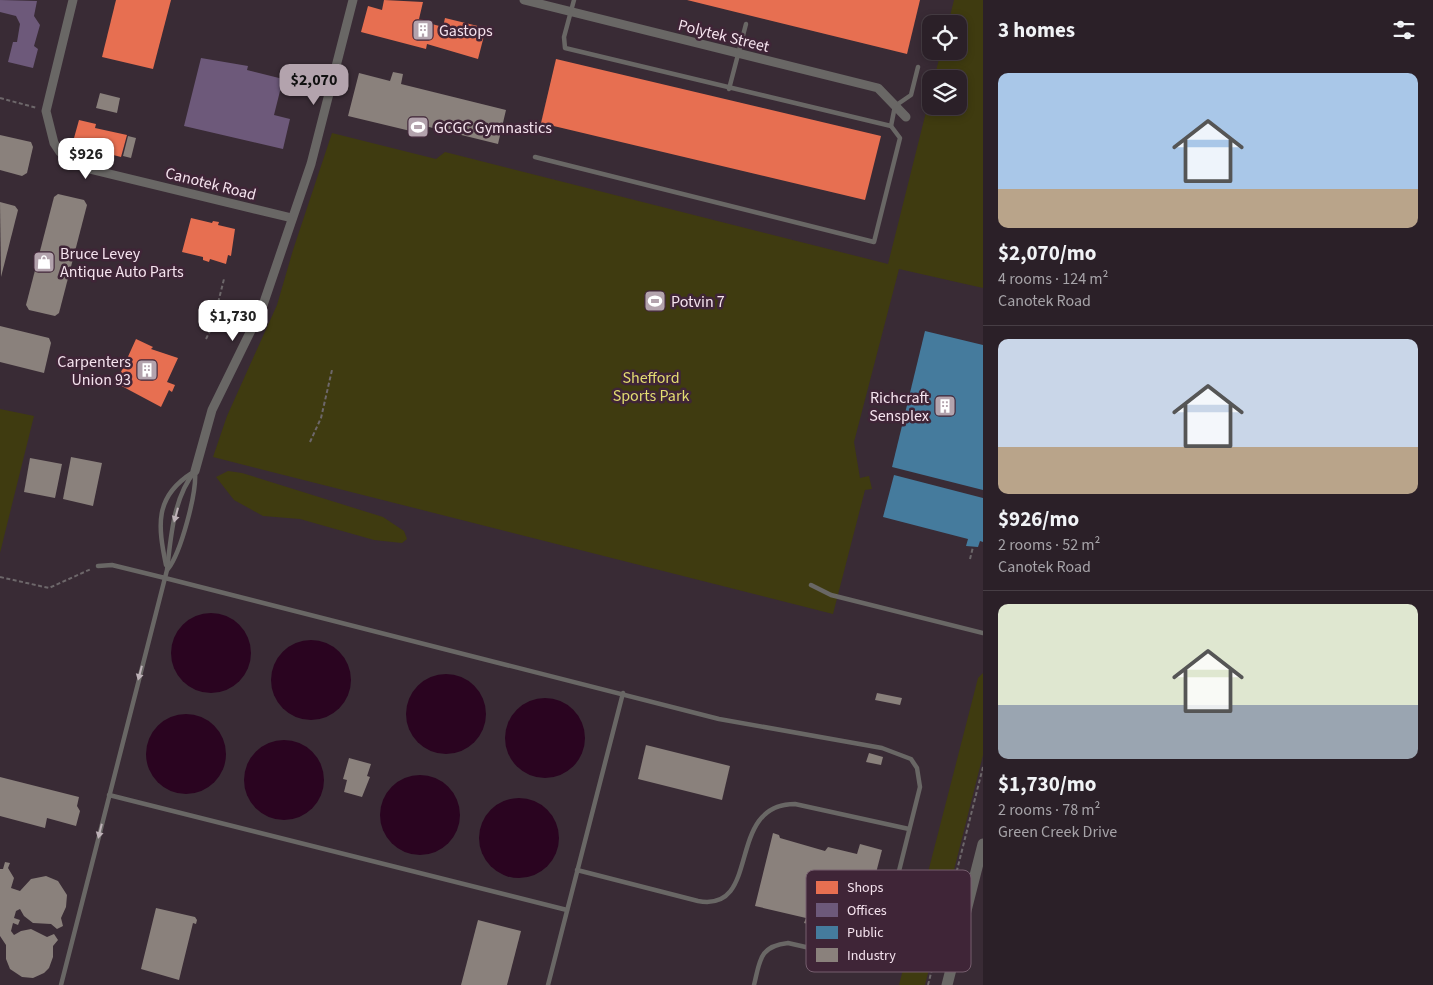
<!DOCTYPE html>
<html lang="en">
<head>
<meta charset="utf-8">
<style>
	:root { --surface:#2b2028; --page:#332830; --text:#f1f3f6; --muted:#a6a3a8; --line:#473e45; --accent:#b3a3ad }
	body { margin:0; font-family:"Source Sans 3",sans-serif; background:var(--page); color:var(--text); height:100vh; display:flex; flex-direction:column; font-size:19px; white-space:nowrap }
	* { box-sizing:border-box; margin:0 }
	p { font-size:16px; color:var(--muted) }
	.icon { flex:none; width:28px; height:28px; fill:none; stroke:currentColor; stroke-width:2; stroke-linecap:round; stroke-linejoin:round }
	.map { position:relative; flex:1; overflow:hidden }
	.side { display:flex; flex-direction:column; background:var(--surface); width:450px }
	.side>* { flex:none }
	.buttons { position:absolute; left:922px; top:15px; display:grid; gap:10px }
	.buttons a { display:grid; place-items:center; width:45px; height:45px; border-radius:10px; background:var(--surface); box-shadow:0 2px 8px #0003,0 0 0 1px var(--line); font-size:25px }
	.price { position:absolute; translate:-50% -42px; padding:0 11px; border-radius:10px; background:#fff; color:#222; font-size:16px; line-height:32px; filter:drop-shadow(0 1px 2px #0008) }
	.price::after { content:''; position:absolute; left:50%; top:30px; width:15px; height:11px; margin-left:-8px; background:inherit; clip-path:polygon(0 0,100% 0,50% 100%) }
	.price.current { background:var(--accent); color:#111 }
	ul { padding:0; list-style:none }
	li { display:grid; align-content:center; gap:10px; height:265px; padding:0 15px }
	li+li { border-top:1px solid var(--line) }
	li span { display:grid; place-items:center; height:155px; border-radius:10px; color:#555 }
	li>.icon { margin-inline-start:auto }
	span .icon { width:90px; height:90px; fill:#fffc; stroke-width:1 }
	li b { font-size:21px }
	h2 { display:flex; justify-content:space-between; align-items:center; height:60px; padding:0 15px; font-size:21px }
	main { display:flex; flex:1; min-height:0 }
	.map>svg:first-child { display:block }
	.green { fill:#3f3b10 }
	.water { fill:#2a0420 }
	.shops { fill:#e76f51 }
	.offices { fill:#6d597a }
	.public { fill:#457b9d }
	.industry { fill:#8a817c }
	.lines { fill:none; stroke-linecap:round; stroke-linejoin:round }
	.path { stroke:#6d676a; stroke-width:2; stroke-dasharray:4 2.5; stroke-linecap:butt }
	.service { stroke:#696765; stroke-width:4.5 }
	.minor { stroke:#696765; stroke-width:9 }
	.tertiary { stroke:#696765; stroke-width:11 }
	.oneway { fill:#bdb1b7 }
	.labels { text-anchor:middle; stroke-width:5; stroke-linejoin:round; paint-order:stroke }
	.poi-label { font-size:16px; fill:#f5e3ee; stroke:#3f2537; text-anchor:start }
	.street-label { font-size:16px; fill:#f5e3ee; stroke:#3f2537 }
	.park-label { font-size:16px; fill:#e2dc71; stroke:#3f2537 }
	.key { fill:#3f2537; stroke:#765e6e; stroke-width:1 }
	.key-label { font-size:14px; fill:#f5e3ee }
</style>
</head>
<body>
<main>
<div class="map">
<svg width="983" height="985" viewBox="0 0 983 985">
	<rect width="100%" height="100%" fill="#392b35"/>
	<g class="green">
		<path d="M954,0H983V288L899,269L854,442L860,478L869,476L872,489L865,490L833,614L213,457L227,416L277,305L293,250L332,133L436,159L445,152L888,264L931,92V106H959V79H934L941,51H959V24H948Z"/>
		<path d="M0,409L34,416L0,553Z"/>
		<path d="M228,471L242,473L383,517L404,531L407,539L402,543L374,540L300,519L263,516L234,500L216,477Z"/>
		<path d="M983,673V755L925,985H899L978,678Z"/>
	</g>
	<g class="water">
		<circle cx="211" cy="653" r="40"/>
		<circle cx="311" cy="680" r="40"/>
		<circle cx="446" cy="714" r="40"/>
		<circle cx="545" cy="738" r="40"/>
		<circle cx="186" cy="754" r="40"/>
		<circle cx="284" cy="780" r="40"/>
		<circle cx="420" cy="815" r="40"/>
		<circle cx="519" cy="838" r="40"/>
	</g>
	<g class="shops">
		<path d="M116,0H171L153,69L102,57Z"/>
		<path d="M384,0L423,2L419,19L433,22L432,24L443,27L445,18L486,28L478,59L427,44L426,49L361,32L368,6L382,10Z"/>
		<path d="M687,0H920L907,54Z"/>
		<path d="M556,59L881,136L865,200L541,123Z"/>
		<path d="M79,120L96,124L95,128L127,135L121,157L90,149V147L82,145L74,138Z"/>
		<path d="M191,218L212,223L213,221L219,222L218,225L235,229L231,256L228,255L226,264L210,259L209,262L203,260V257L182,252Z"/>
		<path d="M136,339L153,347L151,349L178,358L167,382L175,385L172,392L169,390L161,407L116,383Z"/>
	</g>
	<g class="offices">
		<path d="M0,0L37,1L34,16L40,25L34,46L38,49L33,68L8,62L13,42H17L20,24L16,16L0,12Z"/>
		<path d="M201,58L248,66L247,70L283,79L274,115L290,119L283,149L184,126Z"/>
	</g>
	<g class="public">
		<path d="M925,331L983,345V490L892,467Z"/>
		<path d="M894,475L983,498V542L980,541L978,547L966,546L968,539L883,517Z"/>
	</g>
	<g class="industry">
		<path d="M393,72L403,74L401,84L506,110L498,144L429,127L424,128L423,134L348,116L359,73L390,81Z"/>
		<path d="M100,93L120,98L117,113L96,108Z"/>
		<path d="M0,135L31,142L33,147L27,173L22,176L0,170Z"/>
		<path d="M128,136L136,138L131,158L123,156Z"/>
		<path d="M58,194L84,200L87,205L59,313L55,316L29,310L26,305L54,197Z"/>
		<path d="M0,202L15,206L18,210L1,277Z"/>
		<path d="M0,326L49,338L51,343L44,373L0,362Z"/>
		<path d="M71,457L102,463L93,506L63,499Z"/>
		<path d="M30,458L62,464L55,498L24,492Z"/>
		<path d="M877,693L902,698L900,705L875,700Z"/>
		<path d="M646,745L730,766L722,800L638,779Z"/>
		<path d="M869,753L883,757L881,765L866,762Z"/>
		<path d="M349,758L371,764L367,776L370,777L362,797L344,792L347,780L343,779Z"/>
		<path d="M0,777L79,797L77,806L80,811L76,826L47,818L45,828L0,816Z"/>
		<path d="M773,833L779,835L780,838L825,851L828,847L857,854L860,844L882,850L871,892L849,886L848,900L845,899L842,908L838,927L829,925L828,929L804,923L806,918L755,906Z"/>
		<path d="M5,862L10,863L8,868L14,878L11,888L20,891L31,879L46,876L58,881L67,895L66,907L61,918L63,926L57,929L51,924L33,923L24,916L20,909L16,911L14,918L20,920L18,925L13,923L11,931L14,935L21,931L31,929L47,937L54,934L58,940L53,946V957L49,968L44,973L33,978L22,977L10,969L6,959V945L0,936V869H3Z"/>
		<path d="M156,908L195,917L197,920L196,924L193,923L179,980L141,969Z"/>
		<path d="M478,920L521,931L507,985H461Z"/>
	</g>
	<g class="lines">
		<g class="path">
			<path d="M0,98L37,108"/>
			<path d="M206,339L212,327L224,279"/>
			<path d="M310,442L321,418L332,370"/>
			<path d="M970,559L973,547"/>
			<path d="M0,577L49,588L91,569"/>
			<path d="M928,985L983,767"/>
		</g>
		<g class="service">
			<path d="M574,0L564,37L565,48L891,126L895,106L911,95L918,67"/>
			<path d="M729,89L746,24"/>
			<path d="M535,157L874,242L900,138L891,126"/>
			<path d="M166,565C158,526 154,497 192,473"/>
			<path d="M98,566L112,565L165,578L719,719L882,748L911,759L917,768L920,787L876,963L788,943C759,946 760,961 754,985"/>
			<path d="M168,569C181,552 197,493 195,471"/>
			<path d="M811,585L831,595L983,633"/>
			<path d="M109,795L567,910"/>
			<path d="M577,870L698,901C763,913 724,804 795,804L909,829"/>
			<path d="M61,985L167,570C171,537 173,498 195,471"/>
			<path d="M548,985L623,693"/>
		</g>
		<g class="minor">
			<path d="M73,0L46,111L54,143L60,152L85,168L292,218"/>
			<path d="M524,0L878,88L906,117"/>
			<path d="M195,471L212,410L262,308L311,164L353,0"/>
		</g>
		<path class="tertiary" d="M947,985L983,844"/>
	</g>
	<defs><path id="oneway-solid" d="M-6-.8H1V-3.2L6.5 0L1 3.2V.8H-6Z" transform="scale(1.25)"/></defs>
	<g class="oneway">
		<use href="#oneway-solid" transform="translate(176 515) rotate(105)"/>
		<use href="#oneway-solid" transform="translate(140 673) rotate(105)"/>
		<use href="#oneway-solid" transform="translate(100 831) rotate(104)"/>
	</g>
	<defs>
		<g id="building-square" transform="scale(1.125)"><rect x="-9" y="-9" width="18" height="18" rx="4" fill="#b3a3ad" stroke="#3f2537"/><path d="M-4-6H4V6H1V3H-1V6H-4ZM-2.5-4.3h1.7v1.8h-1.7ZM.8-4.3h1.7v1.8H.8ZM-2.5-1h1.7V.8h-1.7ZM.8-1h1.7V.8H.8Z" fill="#fff"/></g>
		<g id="stadium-square" transform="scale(1.125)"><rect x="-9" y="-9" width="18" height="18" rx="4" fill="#b3a3ad" stroke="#3f2537"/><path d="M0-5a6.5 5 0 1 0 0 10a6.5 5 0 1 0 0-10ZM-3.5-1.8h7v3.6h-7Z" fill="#fff"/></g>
		<g id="shop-square" transform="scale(1.125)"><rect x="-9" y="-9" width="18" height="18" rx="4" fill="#b3a3ad" stroke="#3f2537"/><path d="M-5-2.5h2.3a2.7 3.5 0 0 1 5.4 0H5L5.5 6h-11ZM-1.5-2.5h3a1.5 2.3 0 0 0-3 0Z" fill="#fff"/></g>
	</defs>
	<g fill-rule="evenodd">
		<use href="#building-square" x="423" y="30"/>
		<use href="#stadium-square" x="418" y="127"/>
		<use href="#shop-square" x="44" y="262"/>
		<use href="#stadium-square" x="655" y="301"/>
		<use href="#building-square" x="147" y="370"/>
		<use href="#building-square" x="945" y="406"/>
	</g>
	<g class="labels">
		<g class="poi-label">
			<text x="439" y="36">Gastops</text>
			<text x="434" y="133">GCGC Gymnastics</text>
			<text x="60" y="259">Bruce Levey<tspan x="60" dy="18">Antique Auto Parts</tspan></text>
			<text x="671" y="307">Potvin 7</text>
			<text x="131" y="367" text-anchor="end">Carpenters<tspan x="131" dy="18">Union 93</tspan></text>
			<text x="929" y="403" text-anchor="end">Richcraft<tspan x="929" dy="18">Sensplex</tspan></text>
		</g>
		<g class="street-label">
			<text transform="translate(724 35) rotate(14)" y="6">Polytek Street</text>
			<text transform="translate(211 183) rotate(14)" y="6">Canotek Road</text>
		</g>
		<g class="park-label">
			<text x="651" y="383">Shefford<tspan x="651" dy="18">Sports Park</tspan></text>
		</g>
	</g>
	<rect x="806" y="870" width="165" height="102" rx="8" class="key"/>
	<rect x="816" y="881" width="22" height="13" fill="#e76f51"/>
	<rect x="816" y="903" width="22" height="14" fill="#6d597a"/>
	<rect x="816" y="926" width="22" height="13" fill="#457b9d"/>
	<rect x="816" y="948" width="22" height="14" fill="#8a817c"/>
	<g class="key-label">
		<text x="847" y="892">Shops</text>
		<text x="847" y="915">Offices</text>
		<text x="847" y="937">Public</text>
		<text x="847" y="960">Industry</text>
	</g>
</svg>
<div class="buttons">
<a><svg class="icon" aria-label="locate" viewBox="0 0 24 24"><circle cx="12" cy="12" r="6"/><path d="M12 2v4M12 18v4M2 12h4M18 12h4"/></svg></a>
<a><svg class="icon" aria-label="layers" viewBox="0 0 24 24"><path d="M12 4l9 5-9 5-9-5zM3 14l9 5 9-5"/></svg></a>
</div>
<b class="price current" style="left:314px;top:106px">$2,070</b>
<b class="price" style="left:86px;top:180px">$926</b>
<b class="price" style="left:233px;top:342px">$1,730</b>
</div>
<section class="side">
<h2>3 homes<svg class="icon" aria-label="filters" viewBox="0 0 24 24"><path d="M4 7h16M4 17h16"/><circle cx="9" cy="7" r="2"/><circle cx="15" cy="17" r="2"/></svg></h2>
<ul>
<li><span style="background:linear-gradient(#a9c7e8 75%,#b9a48a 0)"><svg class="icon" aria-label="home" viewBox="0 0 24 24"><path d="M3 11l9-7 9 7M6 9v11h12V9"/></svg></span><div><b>$2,070/mo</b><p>4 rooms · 124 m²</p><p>Canotek Road</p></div></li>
<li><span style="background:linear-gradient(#c9d6e8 70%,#b9a48a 0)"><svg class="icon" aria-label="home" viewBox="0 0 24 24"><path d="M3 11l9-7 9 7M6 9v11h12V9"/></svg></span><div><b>$926/mo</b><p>2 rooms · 52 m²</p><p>Canotek Road</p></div></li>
<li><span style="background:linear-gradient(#dfe7d0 65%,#9aa5b1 0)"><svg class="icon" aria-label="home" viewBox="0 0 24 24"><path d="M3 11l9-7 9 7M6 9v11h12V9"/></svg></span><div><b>$1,730/mo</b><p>2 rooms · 78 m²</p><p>Green Creek Drive</p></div></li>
</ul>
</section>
</main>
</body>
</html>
